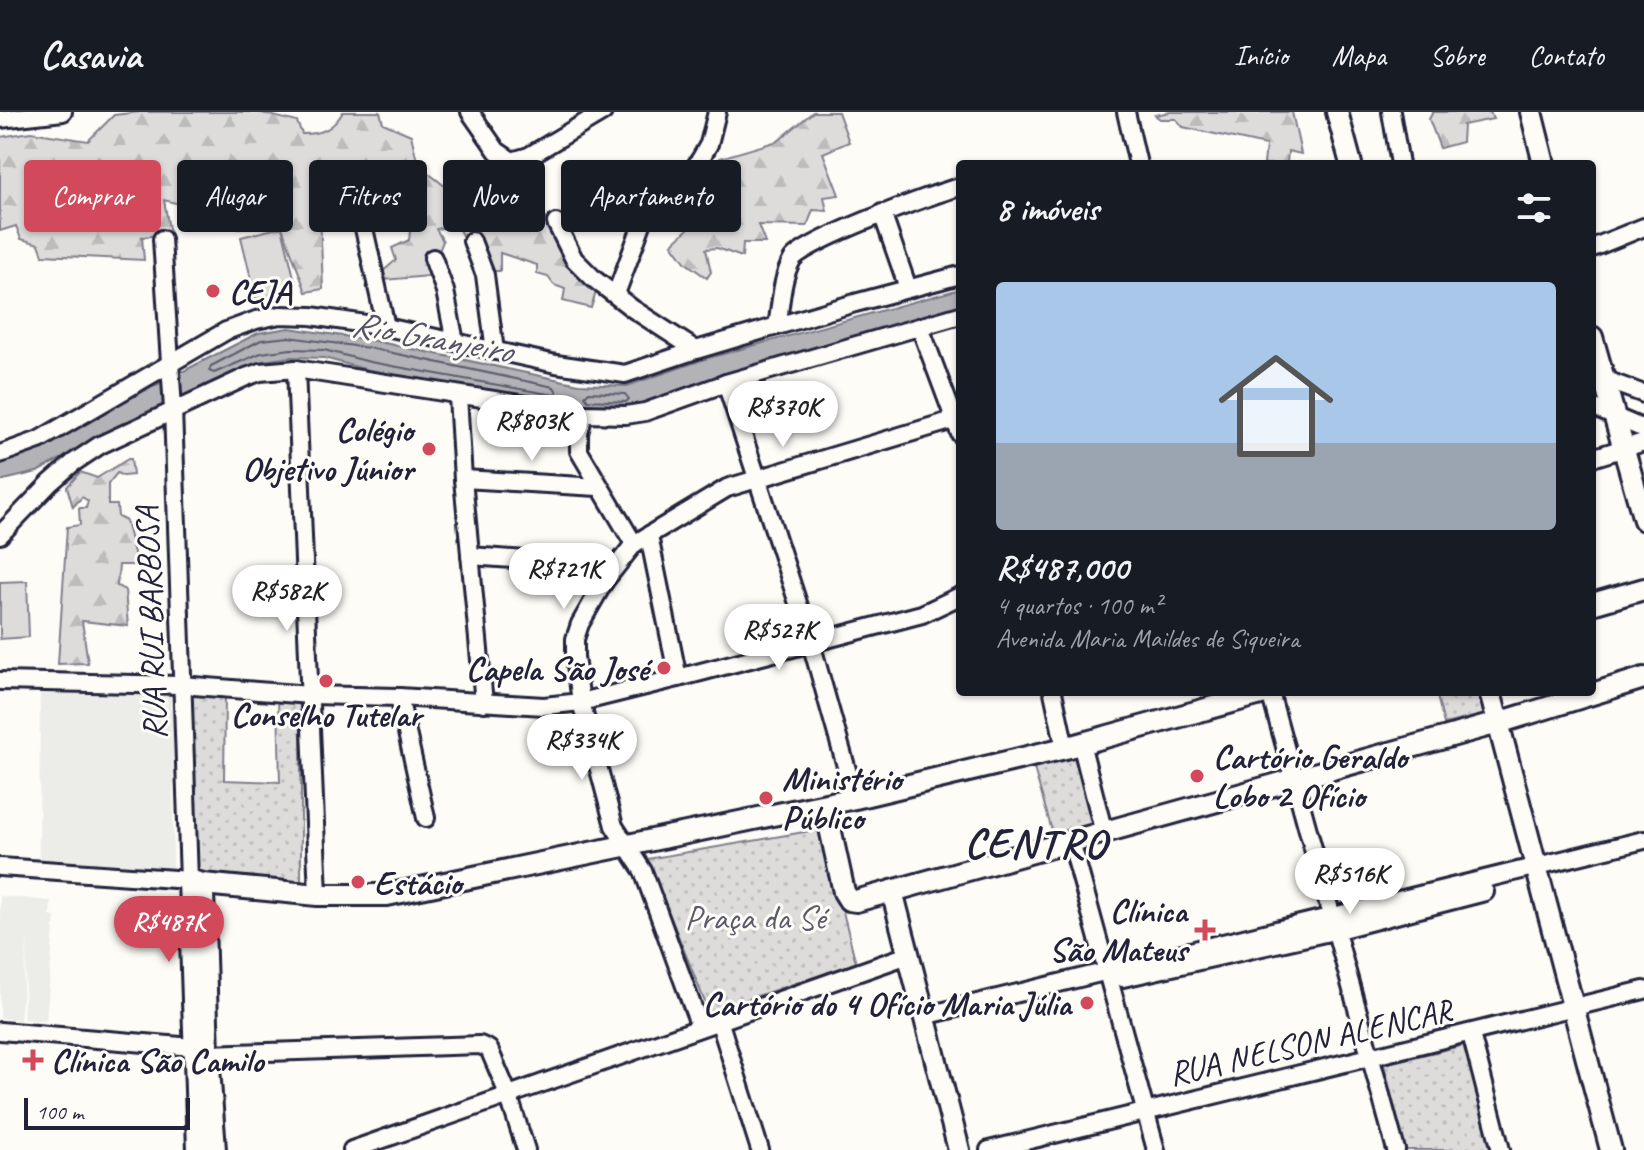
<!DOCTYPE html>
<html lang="pt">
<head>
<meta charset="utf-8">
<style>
	:root { --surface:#171b24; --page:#242831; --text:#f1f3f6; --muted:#9ea1a6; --line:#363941; --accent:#d1495b }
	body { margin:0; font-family:Caveat,sans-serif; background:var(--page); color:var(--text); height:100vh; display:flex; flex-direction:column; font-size:30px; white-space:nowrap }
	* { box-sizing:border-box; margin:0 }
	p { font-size:26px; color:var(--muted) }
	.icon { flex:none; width:44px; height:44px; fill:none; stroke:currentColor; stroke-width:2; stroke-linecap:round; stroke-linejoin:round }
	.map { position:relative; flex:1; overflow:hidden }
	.details { position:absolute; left:956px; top:48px; width:640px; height:536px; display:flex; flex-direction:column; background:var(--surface); border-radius:8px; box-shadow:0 2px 6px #0004 }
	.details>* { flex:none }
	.hud { position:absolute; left:24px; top:48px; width:760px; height:72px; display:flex; gap:16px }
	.scale { position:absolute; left:24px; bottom:20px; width:166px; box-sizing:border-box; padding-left:8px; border:4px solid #22223b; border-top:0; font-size:22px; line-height:28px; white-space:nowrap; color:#22223b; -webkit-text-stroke:6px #fdfcf7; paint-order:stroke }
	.price { position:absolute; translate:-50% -68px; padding:0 18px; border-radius:28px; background:#fff; color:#222; font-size:26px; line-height:52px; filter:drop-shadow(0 2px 4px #0008) }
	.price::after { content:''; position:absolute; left:50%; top:48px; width:24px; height:18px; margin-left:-12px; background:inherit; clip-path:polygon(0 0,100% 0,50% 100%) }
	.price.selected { background:var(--accent); color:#fff }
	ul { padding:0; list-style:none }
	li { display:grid; align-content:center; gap:16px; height:424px; padding:0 40px }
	li span { display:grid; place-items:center; height:248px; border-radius:8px; color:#555 }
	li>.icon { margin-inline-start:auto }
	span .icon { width:144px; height:144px; fill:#fffc; stroke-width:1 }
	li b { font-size:34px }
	h2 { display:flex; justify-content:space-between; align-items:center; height:96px; padding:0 40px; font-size:34px }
	.pill { padding:0 28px; border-radius:8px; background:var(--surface); box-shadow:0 2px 6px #0004; font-size:28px; line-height:72px }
	.pill.selected { background:var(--accent); color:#fff }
	header { display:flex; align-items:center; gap:48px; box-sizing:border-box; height:112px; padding:0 40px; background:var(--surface); border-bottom:2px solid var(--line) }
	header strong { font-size:38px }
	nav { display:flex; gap:44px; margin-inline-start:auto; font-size:28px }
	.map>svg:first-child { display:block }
	.built { fill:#ecece9 }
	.grass { fill:#dddcdb; stroke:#807f8b; stroke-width:2 }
	.forest { fill:url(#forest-firs); stroke:#807f8b; stroke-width:2 }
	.park { fill:url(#park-dots); stroke:#807f8b; stroke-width:2 }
	.water { fill:#b2b2b7; stroke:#787885; stroke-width:2 }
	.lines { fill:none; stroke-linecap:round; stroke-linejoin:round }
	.shore { stroke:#5c5c6d; stroke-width:2 }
	.minor-casing { stroke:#22223b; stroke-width:22 }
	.major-casing { stroke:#22223b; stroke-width:26 }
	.minor { stroke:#fdfcf7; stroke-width:16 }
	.major { stroke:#fdfcf7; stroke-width:20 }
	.poi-dot { fill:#d1495b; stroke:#fdfcf7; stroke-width:3 }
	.labels { text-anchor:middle; stroke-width:6; stroke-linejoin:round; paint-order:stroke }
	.poi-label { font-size:34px; font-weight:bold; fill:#22223b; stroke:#fdfcf7; text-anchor:start }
	.street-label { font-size:34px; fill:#22223b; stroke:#fdfcf7 }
	.park-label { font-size:34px; fill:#5a5a6b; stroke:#fdfcf7 }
	.water-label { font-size:36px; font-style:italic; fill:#545466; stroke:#fdfcf7 }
	.district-label { font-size:42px; font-weight:bold; letter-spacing:2px; fill:#22223b; stroke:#fdfcf7 }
</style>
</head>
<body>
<header>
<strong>Casavia</strong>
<nav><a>Início</a><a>Mapa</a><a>Sobre</a><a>Contato</a></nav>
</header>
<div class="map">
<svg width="1644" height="1038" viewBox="0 0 1644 1038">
	<defs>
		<pattern id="forest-firs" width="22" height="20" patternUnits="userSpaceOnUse" patternTransform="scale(2)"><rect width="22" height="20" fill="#dddcdb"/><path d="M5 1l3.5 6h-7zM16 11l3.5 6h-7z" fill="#bdbcbd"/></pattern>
		<pattern id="park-dots" width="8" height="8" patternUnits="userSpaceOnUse" patternTransform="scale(2)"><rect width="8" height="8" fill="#dddcdb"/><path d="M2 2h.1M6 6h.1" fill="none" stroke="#bdbcbd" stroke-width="1.8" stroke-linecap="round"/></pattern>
	</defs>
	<rect width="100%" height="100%" fill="#fdfcf7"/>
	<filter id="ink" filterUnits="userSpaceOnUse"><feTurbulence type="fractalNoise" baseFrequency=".0125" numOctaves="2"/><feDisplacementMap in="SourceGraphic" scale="16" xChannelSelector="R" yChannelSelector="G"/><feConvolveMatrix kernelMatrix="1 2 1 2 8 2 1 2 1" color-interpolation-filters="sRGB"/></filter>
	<g filter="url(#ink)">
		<g class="built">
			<path d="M40,579L174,581L173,756L39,754Z"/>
			<path d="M0,784L51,789L50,804L55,805L46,909L23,907L28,823L20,908L0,906Z"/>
		</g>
		<g class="grass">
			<path d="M282,115L297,178L256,187L241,125Z"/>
			<path d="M27,469L29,525L0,527V470Z"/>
		</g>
		<g class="forest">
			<path d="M140,0H258L297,10L302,22C322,22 333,17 343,0H380L383,11L411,23L418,53L483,104L507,93L541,97L549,117L600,177H597L591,196L563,189L565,177L554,173L548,165L537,162V153L500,141V159H481L457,114L436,117L443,129L429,164L384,168L382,160L396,148L392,136L409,128L411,111L365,53L357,58L358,69L319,76L323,177L306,180L282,115L190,117L184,93L164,88L170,122L142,125L144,148L43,143L39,132L21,127L16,114L0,119V25L31,20L88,29L114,3Z"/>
			<path d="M813,0H838L849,30L823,41L839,83L824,85L827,99L813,98L807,114L758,113L765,131H743L742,145L717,136L706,137L711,160L707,166L686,151L672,132L689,116L696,95L685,84L664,95L665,84L706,65L720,46L778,29Z"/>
			<path d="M1170,0H1292L1301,42L1288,39L1287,52H1264L1266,33L1183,15L1176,7H1160L1155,3Z"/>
			<path d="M1433,0H1490L1493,7L1463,13L1462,30L1440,36L1429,7Z"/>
			<path d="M128,347H131L133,363L123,364L117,361L108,372V393H117L118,405L126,409L137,453H119L117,474L125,478L128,514L82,509L88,551L58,552L67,415L80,413L79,396H86L88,389L82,385L73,395L67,375L80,360L97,366Z"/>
		</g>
		<g class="park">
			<path d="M1436,580H1484L1490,601L1444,612Z"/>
			<path d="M186,583H225L224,668L280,670L278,587L301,588V772L193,765Z"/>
			<path d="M1073,641L1095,717L1055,729L1033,653Z"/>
			<path d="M822,717L856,851L709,900L647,747Z"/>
			<path d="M1465,933L1492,1038H1405L1384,952Z"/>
		</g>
		<path class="water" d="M960,177V197L633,297L615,299L546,290L368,258L324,246L291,245L262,249L242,257L130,309L37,360L0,369V350L13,346L258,221L289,216L370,228L579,272L627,274L705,247Z"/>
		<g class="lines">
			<g class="shore">
				<path d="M289,225L369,236L554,275L557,280L554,283L548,282L370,250L324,238L291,237L261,241L214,261L209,259L211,254L261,228Z"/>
				<path d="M589,280L625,282L629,287L626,290L588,288L585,284Z"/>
			</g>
			<g class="minor-casing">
				<g id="minor">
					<path d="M470,0L497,39L512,49L529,44L603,0"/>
					<path d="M1126,0L1138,52"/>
					<path d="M1391,0L1400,52"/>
					<path d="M0,7L63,0"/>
					<path d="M359,94L386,215"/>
					<path d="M882,101L908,176"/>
					<path d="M556,111L574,147L594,167L633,197L696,238"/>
					<path d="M472,129L485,163L495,239"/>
					<path d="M1592,136L1644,115"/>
					<path d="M433,146L445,179L455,230"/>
					<path d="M616,182L645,104L688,65L701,46L709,32L717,0"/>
					<path d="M777,214C781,194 781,167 792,148C802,130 934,81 960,75"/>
					<path d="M920,215L960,322"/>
					<path d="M296,257L318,783"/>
					<path d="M1592,263L1644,282"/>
					<path d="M726,271L811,531L855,686"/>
					<path d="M458,284L463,367L484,591"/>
					<path d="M1592,295L1644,317"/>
					<path d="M584,302L579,321V339L634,432"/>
					<path d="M0,342L39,328L226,219L256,208L280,203L311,204L386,215L556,252L625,262L696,238L855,191L960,163"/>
					<path d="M1592,346L1644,330"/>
					<path d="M463,367L598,375"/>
					<path d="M0,423L50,371L73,351L100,333L246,265L260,260L296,257L584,302L626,303L645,300L726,271L960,203"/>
					<path d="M649,424L678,566"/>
					<path d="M470,444L568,451L604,470"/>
					<path d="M0,569L181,573L310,583L399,585L544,594L581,590L678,566L922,502L960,484"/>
					<path d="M1053,580L1065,636"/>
					<path d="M1270,580L1396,1038"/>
					<path d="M399,585L426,706"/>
					<path d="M1081,631L1104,721"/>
					<path d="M1071,729L1156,1038"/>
					<path d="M0,755L189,768L173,297L162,127"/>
					<path d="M1123,866L1334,819L1485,780"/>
					<path d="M924,904L1644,728"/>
					<path d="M719,908L760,1038"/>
					<path d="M700,915L643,759L614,714L581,590L575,545V527L580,512L604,470L634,432L727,376L960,306"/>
					<path d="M0,919L193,935L208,942L480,933L489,937L508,982L526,1038"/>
					<path d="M1471,922L1501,1038"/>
					<path d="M352,1038L908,843"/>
					<path d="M989,1038L1644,878"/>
				</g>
			</g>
			<g class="major-casing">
				<g id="major">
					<path d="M1337,0L1351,52"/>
					<path d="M1531,0L1544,52"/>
					<path d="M1592,225L1644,408"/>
					<path d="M1592,492L1644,477"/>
					<path d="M1490,580L1611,1038"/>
					<path d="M825,693L844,780L849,788L856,789L1498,611L1644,566"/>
					<path d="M892,779L959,1038"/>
					<path d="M203,780L208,942L215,1038"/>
					<path d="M198,1038L189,768L203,772L318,783H387L855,686L1065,636L1268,580"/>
				</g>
			</g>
			<use href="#minor" class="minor"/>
			<use href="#major" class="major"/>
		</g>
	</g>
	<g class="poi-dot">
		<circle cx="213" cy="179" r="8"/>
		<circle cx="429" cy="337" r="8"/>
		<circle cx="664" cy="556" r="8"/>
		<circle cx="326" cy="569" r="8"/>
		<circle cx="1197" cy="664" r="8"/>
		<circle cx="766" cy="686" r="8"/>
		<circle cx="358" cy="770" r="8"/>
		<path d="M1201 806h8v8h8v8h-8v8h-8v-8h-8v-8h8z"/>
		<circle cx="1087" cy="891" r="8"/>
		<path d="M29 936h8v8h8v8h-8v8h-8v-8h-8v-8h8z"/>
	</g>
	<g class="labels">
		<g class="poi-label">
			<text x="229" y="191">CEJA</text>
			<text x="413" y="329" text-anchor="end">Colégio<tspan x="413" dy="39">Objetivo Júnior</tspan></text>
			<text x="648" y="568" text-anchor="end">Capela São José</text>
			<text x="326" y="614" text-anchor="middle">Conselho Tutelar</text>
			<text x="1213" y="656">Cartório Geraldo<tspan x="1213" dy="39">Lobo 2 Ofício</tspan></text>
			<text x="782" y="678">Ministério<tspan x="782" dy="39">Público</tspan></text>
			<text x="374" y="782">Estácio</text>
			<text x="1187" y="810" text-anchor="end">Clínica<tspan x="1187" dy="39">São Mateus</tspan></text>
			<text x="1071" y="903" text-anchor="end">Cartório do 4 Ofício Maria Júlia</text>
			<text x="51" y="960">Clínica São Camilo</text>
		</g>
		<g class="street-label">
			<text transform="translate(150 511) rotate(-92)" y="12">RUA RUI BARBOSA</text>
			<text transform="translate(1310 929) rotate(-13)" y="12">RUA NELSON ALENCAR</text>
		</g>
		<g class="park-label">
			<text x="755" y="817">Praça da Sé</text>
		</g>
		<g class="water-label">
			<text transform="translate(432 224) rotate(10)" y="13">Rio Granjeiro</text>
		</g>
		<g class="district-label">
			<text x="1036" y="745">CENTRO</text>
		</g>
	</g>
</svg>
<div class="scale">100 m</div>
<b class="price" style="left:783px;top:337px">R$370K</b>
<b class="price" style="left:532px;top:351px">R$803K</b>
<b class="price" style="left:564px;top:499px">R$721K</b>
<b class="price" style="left:287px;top:521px">R$582K</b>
<b class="price" style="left:779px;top:560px">R$527K</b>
<b class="price" style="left:582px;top:670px">R$334K</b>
<b class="price" style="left:1350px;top:804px">R$516K</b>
<b class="price selected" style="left:169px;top:852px">R$487K</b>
<div class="hud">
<a class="pill selected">Comprar</a>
<a class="pill">Alugar</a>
<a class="pill">Filtros</a>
<a class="pill">Novo</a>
<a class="pill">Apartamento</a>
</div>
<section class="details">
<h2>8 imóveis<svg class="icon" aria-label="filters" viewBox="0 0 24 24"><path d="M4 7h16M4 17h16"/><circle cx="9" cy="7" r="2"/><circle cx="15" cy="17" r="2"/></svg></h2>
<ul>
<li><span style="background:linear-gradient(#a9c7e8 65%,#9aa5b1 0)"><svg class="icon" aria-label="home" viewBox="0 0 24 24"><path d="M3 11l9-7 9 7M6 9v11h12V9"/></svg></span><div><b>R$487,000</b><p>4 quartos · 100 m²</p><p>Avenida Maria Maildes de Siqueira</p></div></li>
</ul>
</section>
</div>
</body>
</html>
